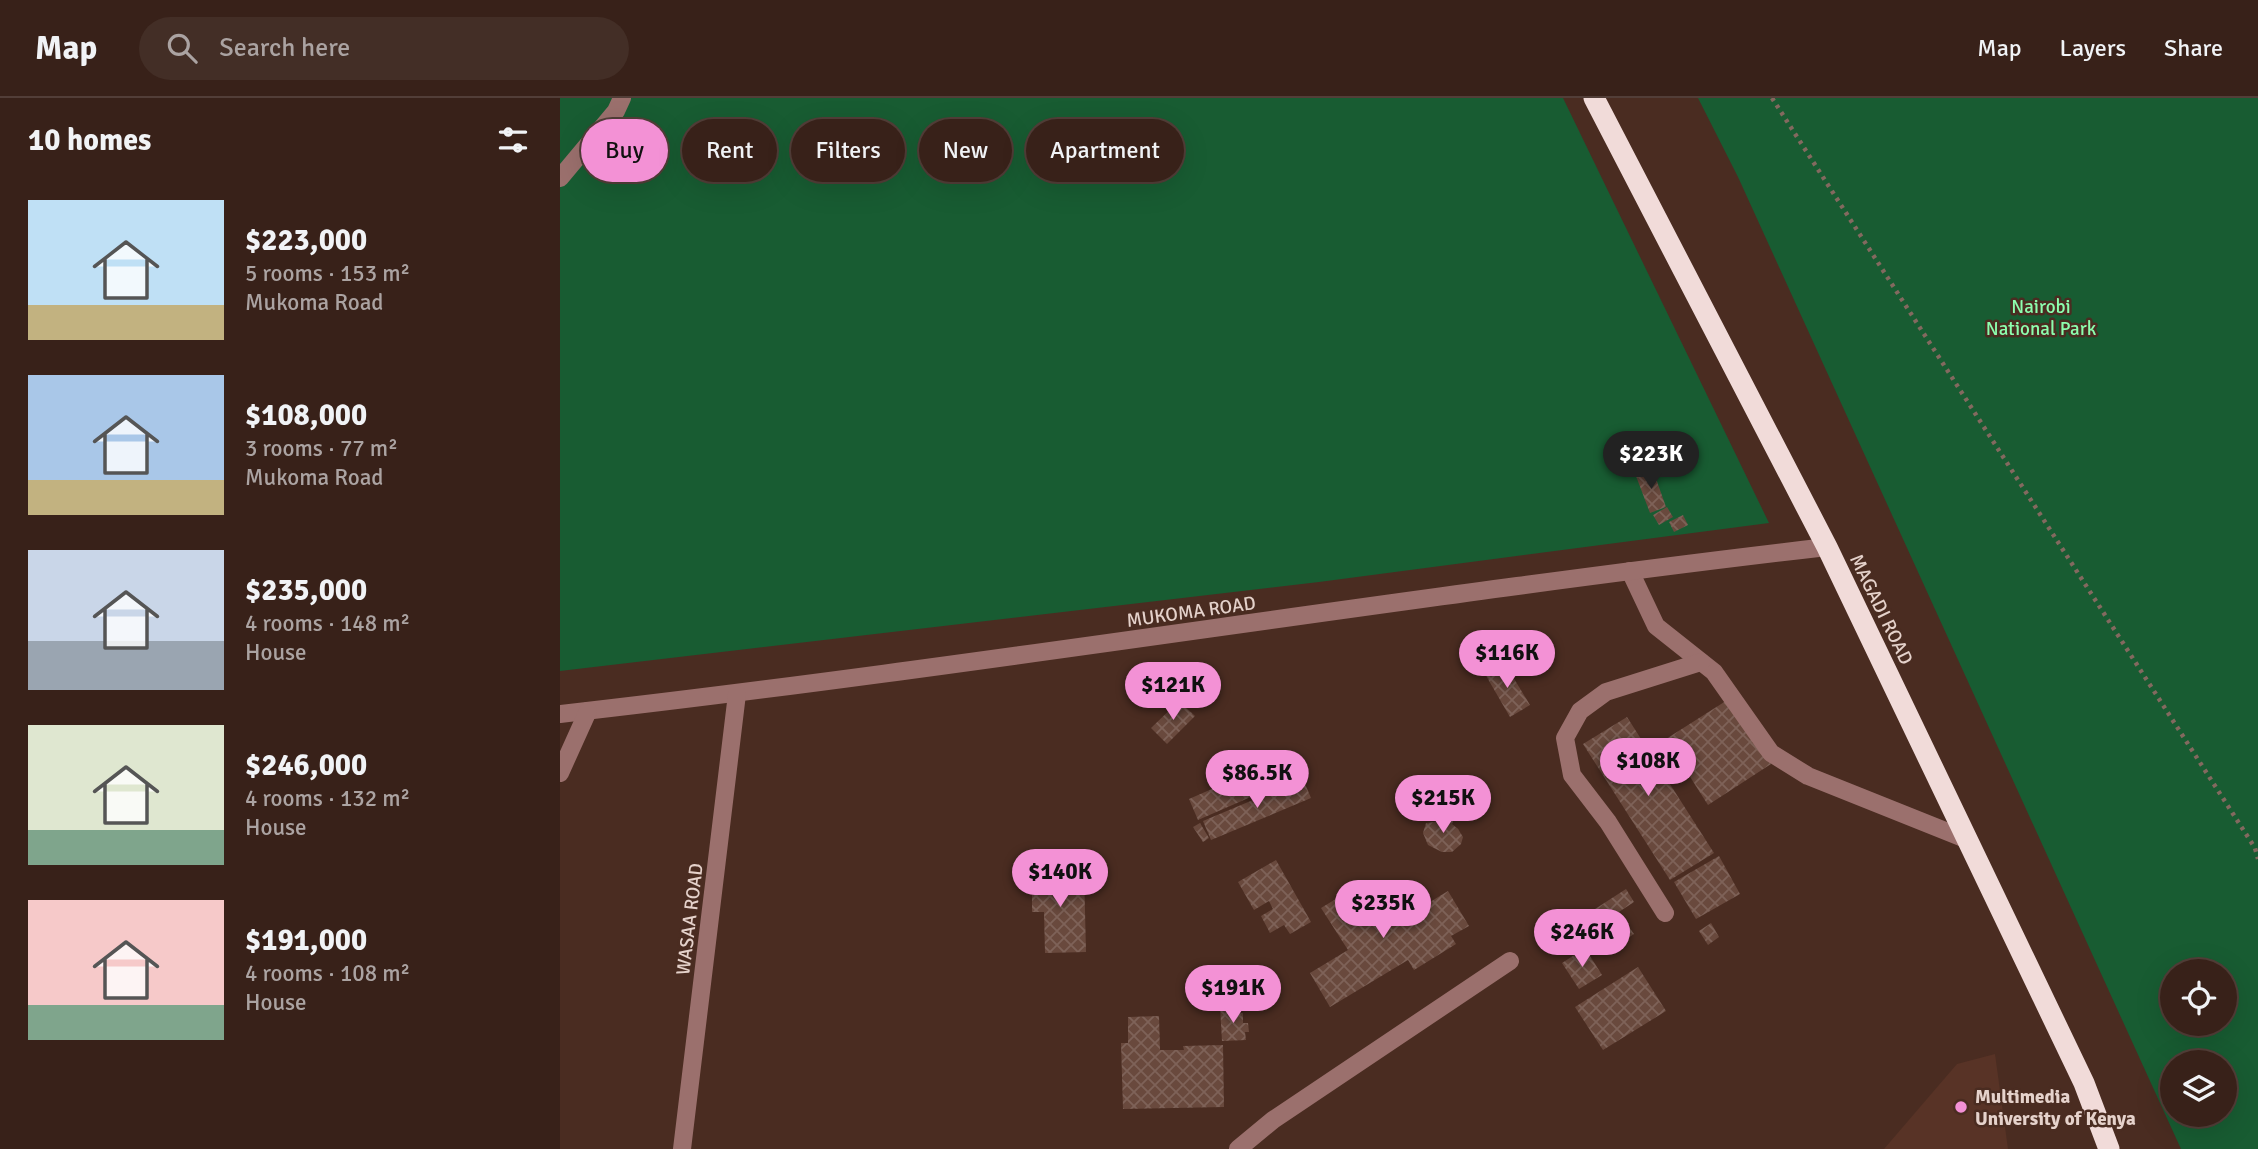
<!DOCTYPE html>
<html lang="en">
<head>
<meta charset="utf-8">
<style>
	:root { --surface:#382119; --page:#432e26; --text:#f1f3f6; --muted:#aba3a2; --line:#523e38; --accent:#f391d5 }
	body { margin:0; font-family:Signika,sans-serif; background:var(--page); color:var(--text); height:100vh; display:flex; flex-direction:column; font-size:26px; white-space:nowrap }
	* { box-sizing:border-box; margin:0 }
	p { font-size:23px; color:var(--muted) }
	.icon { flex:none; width:38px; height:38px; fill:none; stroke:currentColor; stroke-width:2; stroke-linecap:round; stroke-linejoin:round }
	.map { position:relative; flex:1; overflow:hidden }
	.sheet { display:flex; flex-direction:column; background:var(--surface); width:560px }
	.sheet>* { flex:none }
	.hud { position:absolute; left:21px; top:21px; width:665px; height:63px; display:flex; gap:14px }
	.controls { position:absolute; left:1600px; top:861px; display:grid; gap:14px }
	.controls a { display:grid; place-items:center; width:77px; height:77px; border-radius:50%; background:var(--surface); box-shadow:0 7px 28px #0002,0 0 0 2px var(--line); font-size:35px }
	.price { position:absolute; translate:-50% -60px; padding:0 16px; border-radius:24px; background:var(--accent); color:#111; font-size:23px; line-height:46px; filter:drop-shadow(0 2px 4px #0008) }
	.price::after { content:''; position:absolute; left:50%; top:42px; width:21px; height:16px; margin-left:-10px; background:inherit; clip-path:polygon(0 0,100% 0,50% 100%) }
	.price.current { background:#222; color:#fff }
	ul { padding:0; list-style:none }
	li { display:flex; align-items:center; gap:21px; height:175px; padding:0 28px }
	li span { display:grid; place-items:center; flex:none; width:196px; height:140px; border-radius:0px; color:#555 }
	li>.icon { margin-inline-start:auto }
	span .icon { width:84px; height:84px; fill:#fffc; stroke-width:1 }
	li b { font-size:30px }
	h2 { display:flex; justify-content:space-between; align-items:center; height:84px; padding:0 28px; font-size:30px }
	.chip { padding:0 24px; border-radius:32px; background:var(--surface); box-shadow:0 7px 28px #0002,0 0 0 2px var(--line); font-size:24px; line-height:63px }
	.chip.current { background:var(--accent); color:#111 }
	header { display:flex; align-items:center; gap:42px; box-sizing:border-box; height:98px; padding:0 35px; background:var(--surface); border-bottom:2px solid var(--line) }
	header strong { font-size:33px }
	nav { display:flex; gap:38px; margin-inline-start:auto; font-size:24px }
	.search { width:490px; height:63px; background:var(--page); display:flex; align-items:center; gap:18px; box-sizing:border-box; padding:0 24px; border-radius:38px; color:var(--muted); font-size:26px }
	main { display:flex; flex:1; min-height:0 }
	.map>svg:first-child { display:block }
	.built { fill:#583326 }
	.green { fill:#185c32; fill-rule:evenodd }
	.building { fill:url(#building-cross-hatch) }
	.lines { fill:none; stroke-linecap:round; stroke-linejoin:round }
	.path { stroke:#83695f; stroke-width:4.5; stroke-dasharray:3.5 5; stroke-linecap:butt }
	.minor { stroke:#9b706d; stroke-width:18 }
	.highway { stroke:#f1dbd9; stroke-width:21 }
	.poi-dot { fill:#f391d5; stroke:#4a2c21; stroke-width:2.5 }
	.labels { text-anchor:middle; stroke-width:5; stroke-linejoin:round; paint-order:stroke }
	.park-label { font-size:19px; fill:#8cfeae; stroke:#4a2c21 }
	.street-label { font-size:19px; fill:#e5d2cb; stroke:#4a2c21 }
	.poi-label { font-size:19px; font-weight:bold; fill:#e5d2cb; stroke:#4a2c21; text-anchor:start }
</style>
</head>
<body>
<header>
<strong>Map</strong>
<div class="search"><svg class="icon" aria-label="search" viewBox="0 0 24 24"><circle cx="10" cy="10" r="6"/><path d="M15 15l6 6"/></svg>Search here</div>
<nav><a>Map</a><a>Layers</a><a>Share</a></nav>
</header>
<main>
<section class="sheet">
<h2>10 homes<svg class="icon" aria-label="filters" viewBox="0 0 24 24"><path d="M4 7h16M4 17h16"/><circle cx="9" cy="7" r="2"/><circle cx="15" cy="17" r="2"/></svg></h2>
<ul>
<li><span style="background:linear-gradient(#bfe0f5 75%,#c2b280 0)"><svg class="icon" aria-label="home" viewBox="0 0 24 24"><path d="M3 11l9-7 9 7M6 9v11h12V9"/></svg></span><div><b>$223,000</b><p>5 rooms · 153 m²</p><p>Mukoma Road</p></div></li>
<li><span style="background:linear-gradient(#a9c7e8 75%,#c2b280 0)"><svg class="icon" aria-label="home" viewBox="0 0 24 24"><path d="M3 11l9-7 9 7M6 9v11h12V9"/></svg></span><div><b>$108,000</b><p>3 rooms · 77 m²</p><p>Mukoma Road</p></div></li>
<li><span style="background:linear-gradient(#c9d6e8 65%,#9aa5b1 0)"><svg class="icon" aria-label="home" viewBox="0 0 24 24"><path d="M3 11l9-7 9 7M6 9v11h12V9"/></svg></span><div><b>$235,000</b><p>4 rooms · 148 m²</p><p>House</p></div></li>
<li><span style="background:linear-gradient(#dfe7d0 75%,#7fa58c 0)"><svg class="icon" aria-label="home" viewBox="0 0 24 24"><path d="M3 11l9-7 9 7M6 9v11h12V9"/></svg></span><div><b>$246,000</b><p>4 rooms · 132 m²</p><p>House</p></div></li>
<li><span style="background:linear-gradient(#f6c9c9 75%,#7fa58c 0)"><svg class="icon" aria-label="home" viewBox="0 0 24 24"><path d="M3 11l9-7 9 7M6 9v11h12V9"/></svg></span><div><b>$191,000</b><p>4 rooms · 108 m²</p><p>House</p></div></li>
</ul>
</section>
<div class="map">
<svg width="1698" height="1051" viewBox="0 0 1698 1051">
	<defs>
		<pattern id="building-cross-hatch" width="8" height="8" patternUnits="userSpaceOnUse" patternTransform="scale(1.75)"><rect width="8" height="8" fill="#69493d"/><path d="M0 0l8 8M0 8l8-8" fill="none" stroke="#7e6258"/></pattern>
	</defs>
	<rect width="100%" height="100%" fill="#4a2c21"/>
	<path class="built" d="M1435,956L1448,1051H1324L1397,966Z"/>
	<g class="green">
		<path d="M0,0H1003L1209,425L759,484L0,573Z"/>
		<path d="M1138,0H1698V1051H1621L1178,79ZM1612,873H1664V926H1612ZM1612,964H1664V1017H1612Z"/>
	</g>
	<g class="building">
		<path d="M1093,372L1106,409L1090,415L1076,378Z"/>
		<path d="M1107,409L1113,419L1099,427L1093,417Z"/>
		<path d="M1123,417L1128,427L1114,434L1109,424Z"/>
		<path d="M944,564L970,607L950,619L925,576Z"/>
		<path d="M1169,601L1211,666L1148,707L1106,641Z"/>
		<path d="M619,603L635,618L607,646L591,630Z"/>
		<path d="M1067,619L1154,755L1110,782L1023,646Z"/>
		<path d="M732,656L741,677L638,722L629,701Z"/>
		<path d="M743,681L751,700L651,742L643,723Z"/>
		<path d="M887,718L894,721L892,726L898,731L903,739L901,746L892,754H882L868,747L863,735L866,725L882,723Z"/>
		<path d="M640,725L649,740L643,744L633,729Z"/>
		<path d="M1159,758L1180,796L1136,821L1114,784Z"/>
		<path d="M716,762L751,824L730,836L724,827L710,835L701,818L713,811L709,803L694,812L678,784Z"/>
		<path d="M524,773L526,854L485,855L484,814H472V792H464V775Z"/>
		<path d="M807,782L834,826L888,793L909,828L891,838L896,846L854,872L848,862L770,909L750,875L788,852L761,810Z"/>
		<path d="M1066,791L1074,804L1027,835L1018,822Z"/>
		<path d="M1151,825L1159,839L1148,847L1139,833Z"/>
		<path d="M1069,829L1074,836L1054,849L1049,841Z"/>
		<path d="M1025,850L1042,877L1019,891L1002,865Z"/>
		<path d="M1078,869L1106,913L1043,952L1015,909Z"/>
		<path d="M675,907V916L683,915V925H688L689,934H685L686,942L662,943L660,908Z"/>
		<path d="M599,918L600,952H624L623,948L663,947L664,1009L563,1011L561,945H568V919Z"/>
	</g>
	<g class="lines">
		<path class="path" d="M1212,0L1695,750L1698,761"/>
		<g class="minor">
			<path d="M0,80L56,13L62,0"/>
			<path d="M1070,473L1096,528L1154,574L1211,655L1248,678L1408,742"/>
			<path d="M0,616C423,568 844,498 1267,449"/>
			<path d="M0,675L28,613"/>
			<path d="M1105,815L1048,724L1012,677L1005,640L1020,613L1046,594L1141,564"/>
			<path d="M122,1051L177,596"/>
			<path d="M678,1051L713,1022L950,863"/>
		</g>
		<path class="highway" d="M1034,0L1267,449L1524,985L1549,1051"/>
	</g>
	<circle class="poi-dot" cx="1401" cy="1009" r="7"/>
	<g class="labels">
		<g class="park-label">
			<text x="1481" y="215">Nairobi<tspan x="1481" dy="22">National Park</tspan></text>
		</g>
		<g class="street-label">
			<text transform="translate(1322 511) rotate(64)" y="7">MAGADI ROAD</text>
			<text transform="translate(631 513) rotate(-8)" y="7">MUKOMA ROAD</text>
			<text transform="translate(129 821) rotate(-83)" y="7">WASAA ROAD</text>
		</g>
		<g class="poi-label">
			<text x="1415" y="1005">Multimedia<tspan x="1415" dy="22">University of Kenya</tspan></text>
		</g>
	</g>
</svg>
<div class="controls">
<a><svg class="icon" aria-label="locate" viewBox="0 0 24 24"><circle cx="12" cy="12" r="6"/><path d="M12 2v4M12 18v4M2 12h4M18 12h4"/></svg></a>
<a><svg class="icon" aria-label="layers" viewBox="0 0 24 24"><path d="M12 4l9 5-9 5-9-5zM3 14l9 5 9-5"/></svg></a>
</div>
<b class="price current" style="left:1091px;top:393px">$223K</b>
<b class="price" style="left:947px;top:592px">$116K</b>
<b class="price" style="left:613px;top:624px">$121K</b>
<b class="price" style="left:1088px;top:700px">$108K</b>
<b class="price" style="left:697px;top:712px">$86.5K</b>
<b class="price" style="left:883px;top:737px">$215K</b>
<b class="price" style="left:500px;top:811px">$140K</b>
<b class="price" style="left:823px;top:842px">$235K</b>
<b class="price" style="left:1022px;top:871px">$246K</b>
<b class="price" style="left:673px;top:927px">$191K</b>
<div class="hud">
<a class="chip current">Buy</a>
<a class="chip">Rent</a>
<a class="chip">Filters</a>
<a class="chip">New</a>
<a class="chip">Apartment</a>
</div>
</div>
</main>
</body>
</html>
